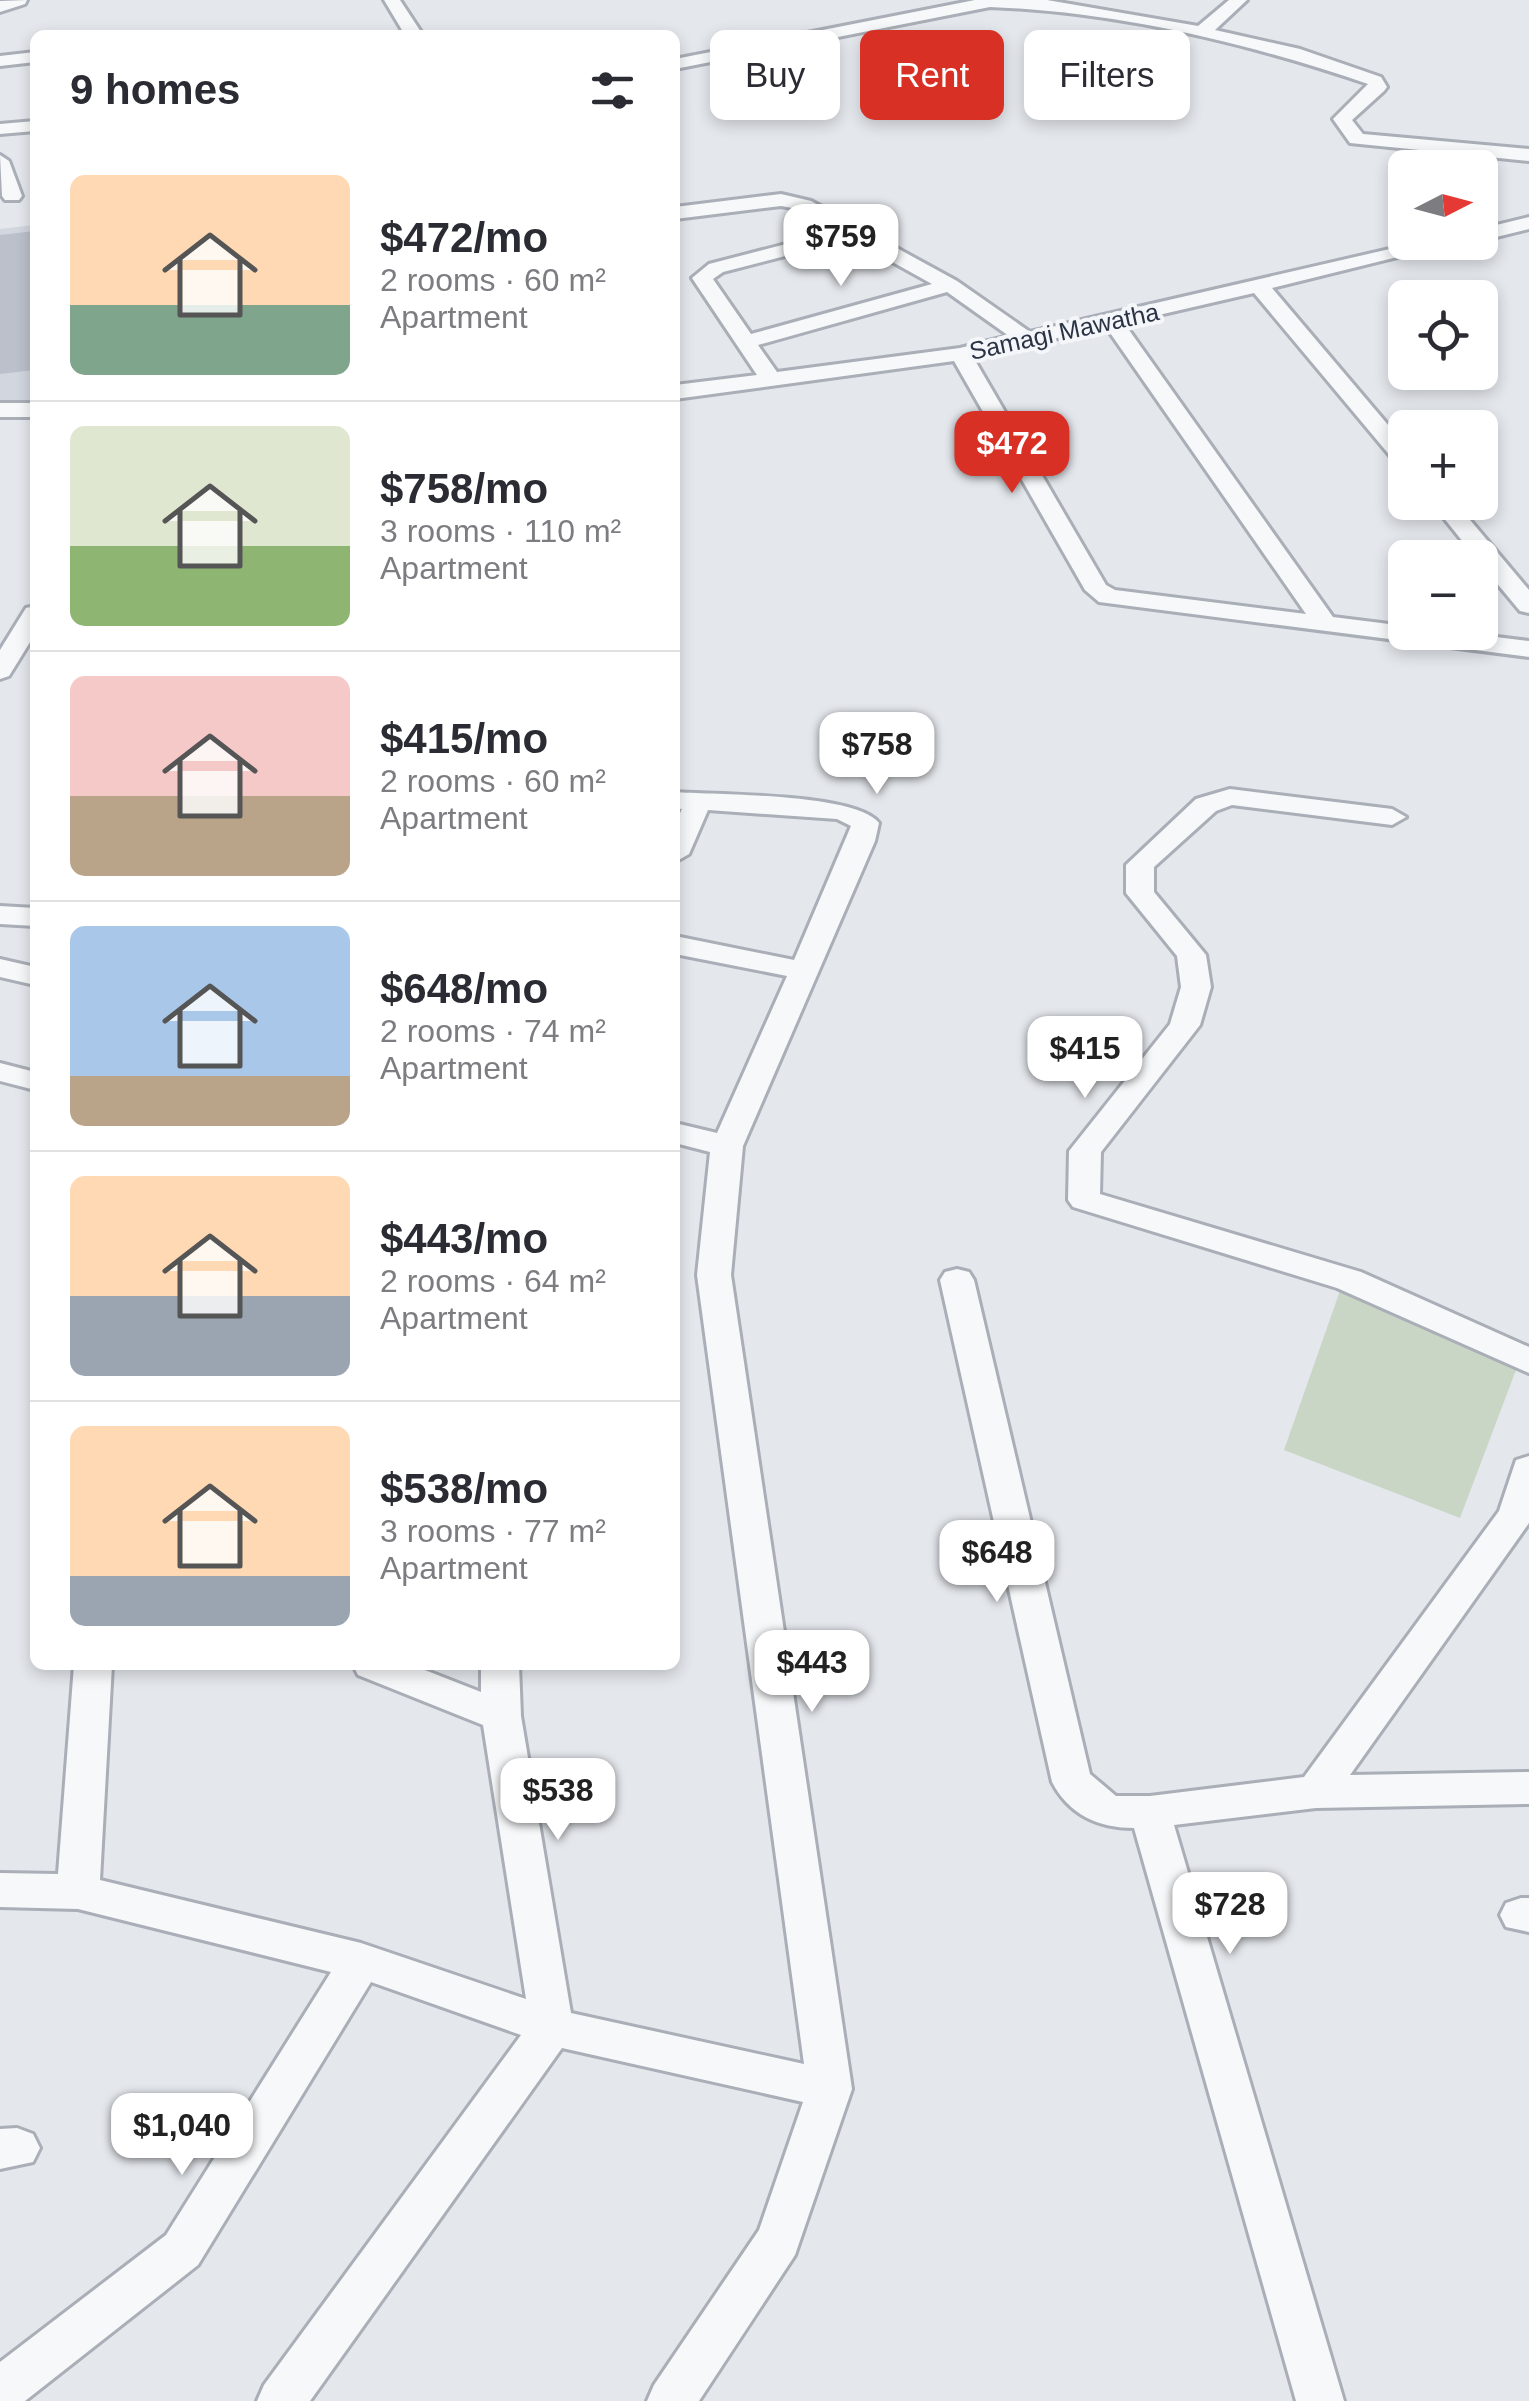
<!DOCTYPE html>
<html lang="en">
<head>
<meta charset="utf-8">
<style>
	:root { --surface:#fff; --page:#f7f7f7; --text:#2b2b33; --muted:#7c7c81; --line:#e1e1e2; --accent:#d93025 }
	body { margin:0; font-family:Helvetica,sans-serif; background:var(--page); color:var(--text); height:100vh; display:flex; flex-direction:column; font-size:38px; white-space:nowrap }
	* { box-sizing:border-box; margin:0 }
	p { font-size:32px; color:var(--muted) }
	.icon { flex:none; width:55px; height:55px; fill:none; stroke:currentColor; stroke-width:2; stroke-linecap:round; stroke-linejoin:round }
	.map { position:relative; flex:1; overflow:hidden }
	.panel { position:absolute; left:30px; top:30px; width:650px; height:1640px; display:flex; flex-direction:column; background:var(--surface); border-radius:15px; box-shadow:0 5px 15px #0003 }
	.panel>* { flex:none }
	.guide { position:absolute; left:710px; top:30px; width:668px; height:90px; display:flex; gap:20px }
	.needle { width:65px; rotate:84deg }
	.buttons { position:absolute; left:1388px; top:150px; display:grid; gap:20px }
	.buttons a { display:grid; place-items:center; width:110px; height:110px; border-radius:15px; background:var(--surface); box-shadow:0 5px 15px #0003; font-size:50px }
	.price { position:absolute; translate:-50% -85px; padding:0 22px; border-radius:20px; background:#fff; color:#222; font-size:32px; line-height:65px; filter:drop-shadow(0 2px 5px #0008) }
	.price::after { content:''; position:absolute; left:50%; top:60px; width:30px; height:22px; margin-left:-15px; background:inherit; clip-path:polygon(0 0,100% 0,50% 100%) }
	.price.on { background:var(--accent); color:#fff }
	ul { padding:0; list-style:none }
	li { display:flex; align-items:center; gap:30px; height:250px; padding:0 40px }
	li+li { border-top:2px solid var(--line) }
	li span { display:grid; place-items:center; flex:none; width:280px; height:200px; border-radius:15px; color:#555 }
	li>.icon { margin-inline-start:auto }
	span .icon { width:120px; height:120px; fill:#fffc; stroke-width:1 }
	li b { font-size:42px }
	h2 { display:flex; justify-content:space-between; align-items:center; height:120px; padding:0 40px; font-size:42px }
	.chip { padding:0 35px; border-radius:15px; background:var(--surface); box-shadow:0 5px 15px #0003; font-size:35px; line-height:90px }
	.chip.on { background:var(--accent); color:#fff }
	.map>svg:first-child { display:block }
	.built { fill:#d2d6de }
	.green { fill:#c9d6c5 }
	.building { fill:#bbc0ca }
	.lines { fill:none; stroke-linecap:round; stroke-linejoin:round }
	.minor-casing { stroke:#a9aeb7; stroke-width:6 }
	.minor { fill:#f7f8fa; fill-rule:evenodd }
	.labels { text-anchor:middle; stroke-width:8; stroke-linejoin:round; paint-order:stroke }
	.far-street-label { font-size:25px; fill:#2b3445; stroke:#f4f6f9 }
</style>
</head>
<body>
<div class="map">
<svg width="1529" height="2401" viewBox="0 0 1529 2401">
	<rect width="100%" height="100%" fill="#e4e7ec"/>
	<path class="built" d="M35,225V405H0V229Z"/>
	<path class="green" d="M1341,1288L1519,1362L1460,1518L1284,1450Z"/>
	<path class="building" d="M35,231V370L0,374V235Z"/>
	<g class="lines">
		<g class="minor-casing">
			<g id="minor">
				<path d="M27,0L25,4L0,12V1Z"/>
				<path d="M384,0H400L423,35H405Z"/>
				<path d="M975,0H1047L1198,26L1229,0H1247L1215,30L1300,49L1381,77L1387,87L1384,91L1352,120L1363,134L1529,149V161L1350,143L1333,119L1368,84C1248,43 1118,12 990,7L675,69V59Z"/>
				<path d="M35,52V62L0,66V56Z"/>
				<path d="M35,121V131L0,134V124Z"/>
				<path d="M0,155L9,161L22,196L19,200H5L2,196Z"/>
				<path d="M781,194L811,201L957,281L1030,332L1420,242H1458L1272,288L1405,445V466L1397,464L1254,293L1124,323L1333,617L1405,626V632H1456L1529,641V657L1099,602L1085,590L954,361L675,399V385L757,375L692,278L709,264L836,231L798,209L781,206L675,219V207ZM851,239L932,284L751,334L713,279L723,272ZM947,292L1009,336L960,348L777,372L758,345ZM1106,327L1306,614L1115,590L1106,585L973,357Z"/>
				<path d="M1529,217V229L1480,241V229Z"/>
				<rect x="0" y="403" width="35" height="14"/>
				<path d="M1431,502H1455L1529,590V613L1520,611L1480,563V558H1476Z"/>
				<path d="M35,606V634L9,676L0,679V650L26,608Z"/>
				<path d="M1230,789L1392,809L1406,817L1392,825L1232,805L1216,811L1154,867V892L1206,955L1211,987L1200,1025L1101,1152L1100,1194L1361,1272L1529,1347V1373L1337,1288L1073,1207L1068,1200L1069,1151L1170,1024L1181,987L1177,956L1126,893V865L1196,799Z"/>
				<path d="M675,792C717,795 856,793 879,823L875,841L743,1146L731,1275L852,2089L795,2255L699,2401H647L654,2385L759,2230L803,2102L562,2048L310,2401H257L264,2385L521,2035L371,1982L198,2265L25,2401H0V2362L166,2235L331,1972L78,1909L0,1907V1873L58,1874L74,1665H112L100,1880L361,1943L526,1999L483,1725L358,1675L353,1665H412L481,1692V1665H519L521,1716L571,2013L804,2064L697,1275L710,1152L675,1143V1123L717,1133L787,976L675,954V936L794,960L851,826L837,819L708,810L689,854L675,862V824L682,809L675,808Z"/>
				<path d="M0,906L35,908V926L0,924Z"/>
				<path d="M0,959L35,967V985L0,977Z"/>
				<path d="M0,1063L35,1072V1090L0,1081Z"/>
				<path d="M957,1269L969,1272L974,1280L1090,1774L1116,1796H1150L1304,1777L1499,1511L1516,1460L1529,1456V1523L1350,1775L1529,1772V1804L1316,1808L1174,1825L1344,2401H1296L1134,1828C1099,1828 1069,1815 1052,1782L940,1280L945,1272Z"/>
				<path d="M1521,1898H1529V1932L1506,1927L1500,1915L1506,1903Z"/>
				<path d="M17,2128L33,2134L40,2148L33,2162L0,2169V2129Z"/>
			</g>
		</g>
		<use href="#minor" class="minor"/>
	</g>
	<g class="labels">
		<g class="far-street-label">
			<text transform="translate(1064 331) rotate(-12)" y="9">Samagi Mawatha</text>
		</g>
	</g>
</svg>
<div class="buttons">
<a><svg class="needle" viewBox="-14 -14 28 28"><path d="M0-13l5 13h-10z" fill="#e53935"/><path d="M0 13l5-13h-10z" fill="#7c7c81"/></svg></a>
<a><svg class="icon" aria-label="locate" viewBox="0 0 24 24"><circle cx="12" cy="12" r="6"/><path d="M12 2v4M12 18v4M2 12h4M18 12h4"/></svg></a>
<a>+</a>
<a>−</a>
</div>
<b class="price" style="left:841px;top:289px">$759</b>
<b class="price on" style="left:1012px;top:496px">$472</b>
<b class="price" style="left:877px;top:797px">$758</b>
<b class="price" style="left:1085px;top:1101px">$415</b>
<b class="price" style="left:997px;top:1605px">$648</b>
<b class="price" style="left:812px;top:1715px">$443</b>
<b class="price" style="left:558px;top:1843px">$538</b>
<b class="price" style="left:1230px;top:1957px">$728</b>
<b class="price" style="left:182px;top:2178px">$1,040</b>
<div class="guide">
<a class="chip">Buy</a>
<a class="chip on">Rent</a>
<a class="chip">Filters</a>
</div>
<section class="panel">
<h2>9 homes<svg class="icon" aria-label="filters" viewBox="0 0 24 24"><path d="M4 7h16M4 17h16"/><circle cx="9" cy="7" r="2"/><circle cx="15" cy="17" r="2"/></svg></h2>
<ul>
<li><span style="background:linear-gradient(#ffd9b3 65%,#7fa58c 0)"><svg class="icon" aria-label="home" viewBox="0 0 24 24"><path d="M3 11l9-7 9 7M6 9v11h12V9"/></svg></span><div><b>$472/mo</b><p>2 rooms · 60 m²</p><p>Apartment</p></div></li>
<li><span style="background:linear-gradient(#dfe7d0 60%,#8fb573 0)"><svg class="icon" aria-label="home" viewBox="0 0 24 24"><path d="M3 11l9-7 9 7M6 9v11h12V9"/></svg></span><div><b>$758/mo</b><p>3 rooms · 110 m²</p><p>Apartment</p></div></li>
<li><span style="background:linear-gradient(#f6c9c9 60%,#b9a48a 0)"><svg class="icon" aria-label="home" viewBox="0 0 24 24"><path d="M3 11l9-7 9 7M6 9v11h12V9"/></svg></span><div><b>$415/mo</b><p>2 rooms · 60 m²</p><p>Apartment</p></div></li>
<li><span style="background:linear-gradient(#a9c7e8 75%,#b9a48a 0)"><svg class="icon" aria-label="home" viewBox="0 0 24 24"><path d="M3 11l9-7 9 7M6 9v11h12V9"/></svg></span><div><b>$648/mo</b><p>2 rooms · 74 m²</p><p>Apartment</p></div></li>
<li><span style="background:linear-gradient(#ffd9b3 60%,#9aa5b1 0)"><svg class="icon" aria-label="home" viewBox="0 0 24 24"><path d="M3 11l9-7 9 7M6 9v11h12V9"/></svg></span><div><b>$443/mo</b><p>2 rooms · 64 m²</p><p>Apartment</p></div></li>
<li><span style="background:linear-gradient(#ffd9b3 75%,#9aa5b1 0)"><svg class="icon" aria-label="home" viewBox="0 0 24 24"><path d="M3 11l9-7 9 7M6 9v11h12V9"/></svg></span><div><b>$538/mo</b><p>3 rooms · 77 m²</p><p>Apartment</p></div></li>
</ul>
</section>
</div>
</body>
</html>
